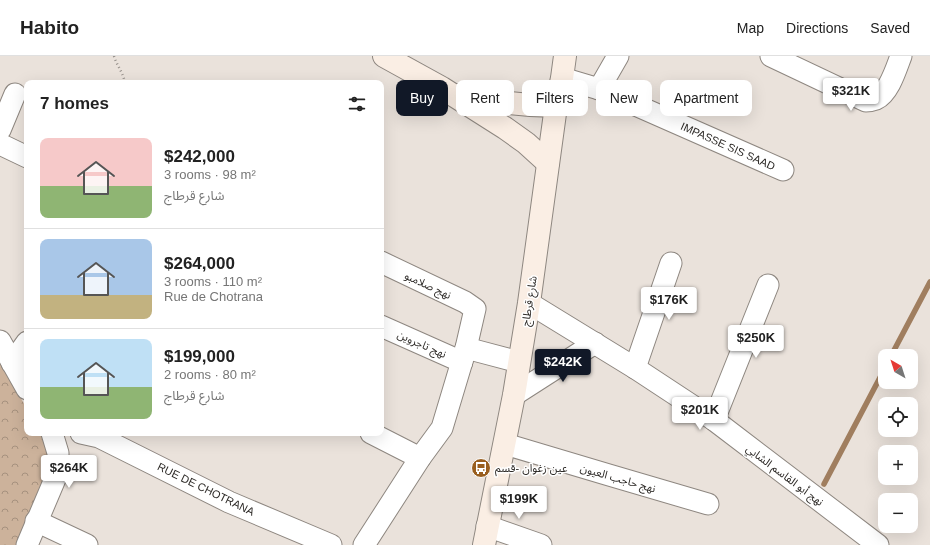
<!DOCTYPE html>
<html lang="en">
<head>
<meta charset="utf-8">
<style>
	:root { --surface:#fff; --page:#f6f6f6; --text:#222; --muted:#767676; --line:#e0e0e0; --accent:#111827 }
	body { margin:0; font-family:Arial,"Noto Sans Arabic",sans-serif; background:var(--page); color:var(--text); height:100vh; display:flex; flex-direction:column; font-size:15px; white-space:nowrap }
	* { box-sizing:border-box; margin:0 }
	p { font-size:13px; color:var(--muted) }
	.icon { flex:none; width:22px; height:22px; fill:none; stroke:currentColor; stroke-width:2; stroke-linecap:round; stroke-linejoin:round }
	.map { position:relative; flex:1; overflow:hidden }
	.details { position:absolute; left:24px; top:24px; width:360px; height:356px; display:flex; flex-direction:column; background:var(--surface); border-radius:8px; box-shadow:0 4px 16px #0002 }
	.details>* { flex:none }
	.banner { position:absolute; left:396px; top:24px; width:380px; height:36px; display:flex; gap:8px }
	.needle { width:26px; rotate:321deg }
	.tools { position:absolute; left:878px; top:293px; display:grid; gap:8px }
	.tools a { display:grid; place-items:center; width:40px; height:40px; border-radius:8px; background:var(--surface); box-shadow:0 4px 16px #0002; font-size:20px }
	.price { position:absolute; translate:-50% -34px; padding:0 9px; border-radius:4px; background:#fff; color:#222; font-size:13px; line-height:26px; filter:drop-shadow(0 1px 2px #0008) }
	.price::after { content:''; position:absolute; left:50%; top:24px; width:12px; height:9px; margin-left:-6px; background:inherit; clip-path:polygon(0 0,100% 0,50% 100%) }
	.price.active { background:var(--accent); color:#fff }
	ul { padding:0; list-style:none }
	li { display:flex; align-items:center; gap:12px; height:100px; padding:0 16px }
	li+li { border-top:1px solid var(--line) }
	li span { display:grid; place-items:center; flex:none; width:112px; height:80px; border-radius:8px; color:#555 }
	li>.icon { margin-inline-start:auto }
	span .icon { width:48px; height:48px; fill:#fffc; stroke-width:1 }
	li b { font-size:17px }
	h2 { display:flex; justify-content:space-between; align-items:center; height:48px; padding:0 16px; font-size:17px }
	.tag { padding:0 14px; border-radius:8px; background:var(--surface); box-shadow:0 4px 16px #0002; font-size:14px; line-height:36px }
	.tag.active { background:var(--accent); color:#fff }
	header { display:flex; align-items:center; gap:24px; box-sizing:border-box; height:56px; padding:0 20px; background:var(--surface); border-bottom:1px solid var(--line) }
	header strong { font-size:19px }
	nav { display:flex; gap:22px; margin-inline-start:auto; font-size:14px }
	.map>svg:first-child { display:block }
	.forest { fill:url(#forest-crowns) }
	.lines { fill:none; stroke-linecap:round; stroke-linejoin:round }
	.stream { stroke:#a07e5f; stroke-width:5.5 }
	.street-casing { stroke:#8e8780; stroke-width:23 }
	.secondary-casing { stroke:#8e8780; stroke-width:24 }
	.path { stroke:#928c87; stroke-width:2.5; stroke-dasharray:1 3; stroke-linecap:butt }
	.street { stroke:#fff; stroke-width:21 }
	.secondary { stroke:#faeee4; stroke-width:22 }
	.labels { text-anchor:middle; stroke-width:3; stroke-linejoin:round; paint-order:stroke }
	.street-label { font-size:11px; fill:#2c2926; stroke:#fff }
	.poi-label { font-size:11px; fill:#2c2926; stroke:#fff; text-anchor:start }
</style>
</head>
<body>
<header>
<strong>Habito</strong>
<nav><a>Map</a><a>Directions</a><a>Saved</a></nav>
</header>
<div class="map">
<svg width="930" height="489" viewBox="0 0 930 489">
	<defs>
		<pattern id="forest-crowns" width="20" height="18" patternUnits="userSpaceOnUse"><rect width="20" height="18" fill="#ccb29b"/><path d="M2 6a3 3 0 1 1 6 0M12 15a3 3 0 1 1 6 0" fill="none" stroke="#a6917e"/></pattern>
	</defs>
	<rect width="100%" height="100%" fill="#eae2db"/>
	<path class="forest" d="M0,305L27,353V377H41L57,406L27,489H0Z"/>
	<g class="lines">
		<g class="stream">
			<path d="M891,300L930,226"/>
			<path d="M824,428L885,312"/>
		</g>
		<g class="street-casing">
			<g id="street">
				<path d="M771,0L866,45C869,45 873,44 876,43C889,37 896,13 901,0"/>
				<path d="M562,22L599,33L783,114"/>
				<path d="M599,33L618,0"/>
				<path d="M0,74L15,38"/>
				<path d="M0,88L27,101"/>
				<path d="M529,247L635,312L714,364L878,489"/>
				<path d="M381,270L462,306"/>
				<path d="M0,285L27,333"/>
				<path d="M466,292L519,306"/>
				<path d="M12,307L27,286"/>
				<path d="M635,312L671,207"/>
				<path d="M514,339L595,287"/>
				<path d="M714,364L768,229"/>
				<path d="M81,377L99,381L229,446L331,489"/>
				<path d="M371,377L420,402"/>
				<path d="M505,388L609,419L708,448"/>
				<path d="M36,465L87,489"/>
				<path d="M487,470L541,489"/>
				<path d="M27,489L58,416V397L52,377"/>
				<path d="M364,489L420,402L442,372L466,292L475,253L465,246L381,206"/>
			</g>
		</g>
		<g class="secondary-casing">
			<g id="secondary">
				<path d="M384,0L442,32L505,72L526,87L548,107"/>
				<path d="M462,38C493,46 524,50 556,50"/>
				<path d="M484,489L514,339L529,247L556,50L562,22L565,0"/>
			</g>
		</g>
		<path class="path" d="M114,0C117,10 123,16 125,27"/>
		<use href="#street" class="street"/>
		<use href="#secondary" class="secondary"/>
	</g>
	<defs>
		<g id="bus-disc" transform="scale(1)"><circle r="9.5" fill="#995e1e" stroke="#fff"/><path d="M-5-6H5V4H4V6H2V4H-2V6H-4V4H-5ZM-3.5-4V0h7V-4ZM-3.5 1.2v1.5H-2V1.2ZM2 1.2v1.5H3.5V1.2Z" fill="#fff"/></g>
	</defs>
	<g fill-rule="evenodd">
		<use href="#bus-disc" x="481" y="412"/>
	</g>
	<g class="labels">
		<g class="street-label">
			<text transform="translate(728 90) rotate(24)" y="4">IMPASSE SIS SAAD</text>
			<text transform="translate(428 229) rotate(25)" y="4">نهج صلامبو</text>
			<text transform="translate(529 245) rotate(-81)" y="4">شارع قرطاج</text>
			<text transform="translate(422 288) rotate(24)" y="4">نهج تاجروين</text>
			<text transform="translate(785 419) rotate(37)" y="4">نهج أبو القاسم الشابي</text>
			<text transform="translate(618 422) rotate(16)" y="4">نهج حاجب العيون</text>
			<text transform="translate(206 433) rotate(26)" y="4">RUE DE CHOTRANA</text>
		</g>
		<g class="poi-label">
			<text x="495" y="416">عين زغوان -قسم</text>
		</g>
	</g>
</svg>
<div class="tools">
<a><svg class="needle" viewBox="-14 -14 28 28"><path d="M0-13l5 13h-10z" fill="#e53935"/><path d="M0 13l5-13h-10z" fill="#767676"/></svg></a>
<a><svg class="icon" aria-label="locate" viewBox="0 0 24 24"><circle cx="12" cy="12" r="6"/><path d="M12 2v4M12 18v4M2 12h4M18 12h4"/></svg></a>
<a>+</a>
<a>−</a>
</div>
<b class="price" style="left:851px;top:56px">$321K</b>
<b class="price" style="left:669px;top:265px">$176K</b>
<b class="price" style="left:756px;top:303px">$250K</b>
<b class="price active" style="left:563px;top:327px">$242K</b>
<b class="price" style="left:700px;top:375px">$201K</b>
<b class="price" style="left:69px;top:433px">$264K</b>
<b class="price" style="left:519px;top:464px">$199K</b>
<div class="banner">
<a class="tag active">Buy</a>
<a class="tag">Rent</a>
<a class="tag">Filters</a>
<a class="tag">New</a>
<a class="tag">Apartment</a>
</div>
<section class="details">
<h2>7 homes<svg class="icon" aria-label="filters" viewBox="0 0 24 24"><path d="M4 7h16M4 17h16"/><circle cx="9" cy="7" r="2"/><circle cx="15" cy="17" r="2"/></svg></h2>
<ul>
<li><span style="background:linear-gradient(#f6c9c9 60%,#8fb573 0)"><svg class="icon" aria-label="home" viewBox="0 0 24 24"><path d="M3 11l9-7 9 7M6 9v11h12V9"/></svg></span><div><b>$242,000</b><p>3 rooms · 98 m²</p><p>شارع قرطاج</p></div></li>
<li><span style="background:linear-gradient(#a9c7e8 70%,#c2b280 0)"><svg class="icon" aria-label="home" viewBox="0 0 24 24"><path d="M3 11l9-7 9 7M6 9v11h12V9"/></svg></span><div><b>$264,000</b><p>3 rooms · 110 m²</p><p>Rue de Chotrana</p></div></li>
<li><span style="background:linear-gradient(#bfe0f5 60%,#8fb573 0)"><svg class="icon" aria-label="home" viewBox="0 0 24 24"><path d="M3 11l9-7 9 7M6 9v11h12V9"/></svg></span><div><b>$199,000</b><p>2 rooms · 80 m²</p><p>شارع قرطاج</p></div></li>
</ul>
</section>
</div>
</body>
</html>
